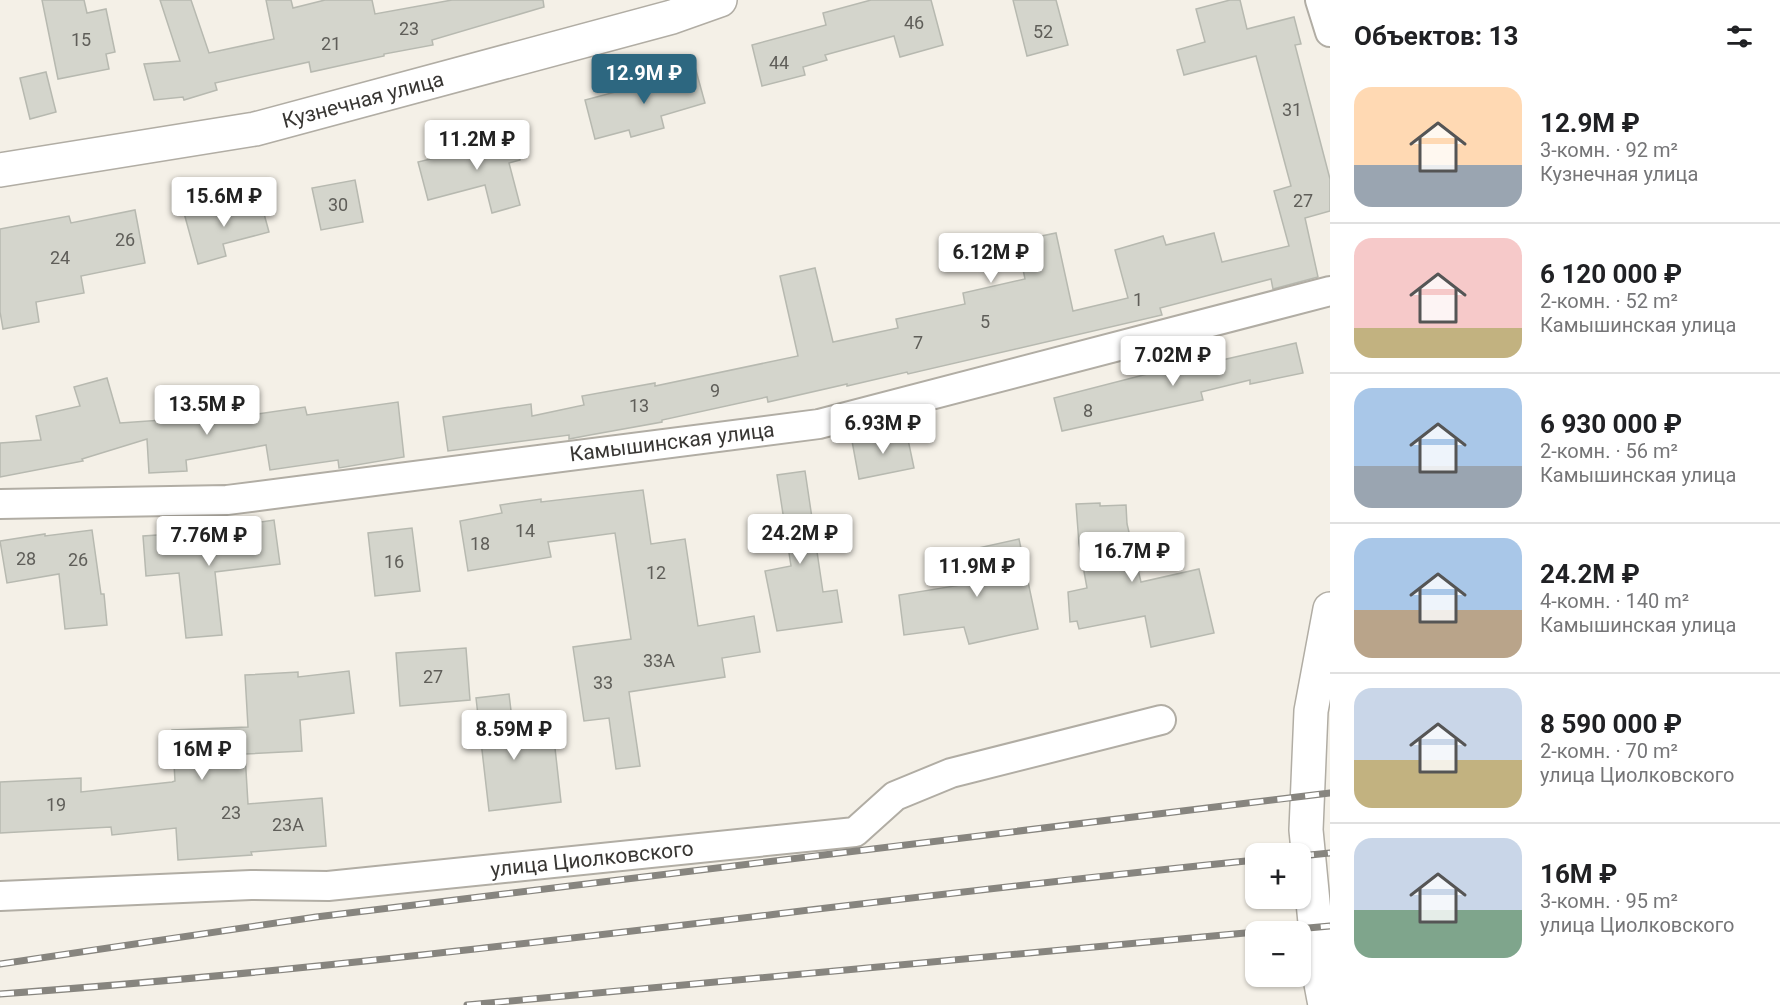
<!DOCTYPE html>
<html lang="ru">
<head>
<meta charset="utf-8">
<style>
	:root { --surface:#fff; --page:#f6f6f6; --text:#202124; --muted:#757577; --line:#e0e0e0; --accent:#2d6780 }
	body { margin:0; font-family:Roboto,sans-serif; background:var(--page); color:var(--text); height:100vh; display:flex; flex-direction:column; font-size:22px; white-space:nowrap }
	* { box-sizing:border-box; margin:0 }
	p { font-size:20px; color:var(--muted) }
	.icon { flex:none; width:33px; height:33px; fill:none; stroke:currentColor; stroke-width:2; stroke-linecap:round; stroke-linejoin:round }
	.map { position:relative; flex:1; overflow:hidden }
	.side { display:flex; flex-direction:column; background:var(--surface); width:450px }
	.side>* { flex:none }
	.tools { position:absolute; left:1245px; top:843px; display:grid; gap:12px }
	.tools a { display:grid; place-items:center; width:66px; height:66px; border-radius:12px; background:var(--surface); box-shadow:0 2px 4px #0004; font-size:30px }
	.price { position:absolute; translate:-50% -51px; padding:0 14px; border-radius:6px; background:#fff; color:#222; font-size:20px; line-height:39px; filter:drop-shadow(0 2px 3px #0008) }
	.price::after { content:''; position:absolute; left:50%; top:36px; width:18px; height:14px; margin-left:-9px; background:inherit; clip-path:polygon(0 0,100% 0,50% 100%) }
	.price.selected { background:var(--accent); color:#fff }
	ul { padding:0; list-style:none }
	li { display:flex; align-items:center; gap:18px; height:150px; padding:0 24px }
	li+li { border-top:2px solid var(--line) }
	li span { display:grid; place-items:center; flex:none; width:168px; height:120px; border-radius:18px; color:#555 }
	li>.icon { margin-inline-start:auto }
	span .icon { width:72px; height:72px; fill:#fffc; stroke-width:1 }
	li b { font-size:26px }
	h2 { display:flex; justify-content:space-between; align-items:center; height:72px; padding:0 24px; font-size:26px }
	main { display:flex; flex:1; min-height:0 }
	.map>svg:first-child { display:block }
	.building { fill:#d4d5cc; stroke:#b7b9b0; stroke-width:1.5 }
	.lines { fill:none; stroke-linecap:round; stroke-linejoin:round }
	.street-casing { stroke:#b1ada4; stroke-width:32 }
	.primary-casing { stroke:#b1ada4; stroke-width:36 }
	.street { stroke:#fff; stroke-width:28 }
	.primary { stroke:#fff; stroke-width:33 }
	.rail-casing { stroke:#87857f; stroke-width:7 }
	.rail { stroke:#fff; stroke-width:4.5; stroke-dasharray:14; stroke-linecap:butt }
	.labels { text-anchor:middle; stroke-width:4.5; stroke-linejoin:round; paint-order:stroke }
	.number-label { font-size:18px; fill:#5f5e59 }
	.street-label { font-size:21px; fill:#383633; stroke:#fff }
</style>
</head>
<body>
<main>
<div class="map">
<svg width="1330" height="1005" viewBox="0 0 1330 1005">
	<rect width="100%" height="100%" fill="#f4f0e7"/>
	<g class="building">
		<path d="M42,0H84L87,13L106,9L115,52L106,54L109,69L58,79Z"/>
		<path d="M160,0H191L209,53L274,39L266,0H291L293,8L325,0H372L375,14L452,0H543L544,7L432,40L433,45L384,54V56L311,72L309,62L215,83L217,90L184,100L183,97L154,100L144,64L180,61Z"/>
		<path d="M871,0H931L943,45L900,57L894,36L825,55L827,60L803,67L805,75L762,86L752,45L826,25L823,13Z"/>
		<path d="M1013,0H1056L1068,45L1027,56Z"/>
		<path d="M1230,0H1240L1247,29L1294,17L1301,44L1295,45L1330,179V211L1305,218L1318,277L1273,289L1271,279L1160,308L1162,315L908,374L907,372L847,386V384L768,402L767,397L662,420V422L590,435L569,439V435L448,451L443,417L531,404L532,416L584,405L582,396L655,383V386L798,356L780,276L815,268L833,342L898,328L896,319L965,304L963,293L1025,279L1017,241L1056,233L1073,311L1128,298L1115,250L1163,236L1166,245L1214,233L1222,262L1289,246L1274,191L1291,186L1256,56L1184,75L1177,50L1205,42L1196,9Z"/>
		<path d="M695,67L705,103L661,116L664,128L631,137L629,130L595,139L585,100L668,78L667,75Z"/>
		<path d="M46,72L56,112L30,119L20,78Z"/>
		<path d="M511,126L520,160L509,163L520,205L492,213L485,185L428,200L418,162L483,146L480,134Z"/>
		<path d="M355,180L363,222L321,230L312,188Z"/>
		<path d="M260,199L269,232L223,244L226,256L198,264L184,213L213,205L215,211Z"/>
		<path d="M135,210L145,263L81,276L84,293L36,302L39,322L3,329L0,312V229L69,216L71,223Z"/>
		<path d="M1296,343L1303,373L1250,384V380L1201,392L1203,400L1062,431L1054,398L1194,362V365L1222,358V360Z"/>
		<path d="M107,378L120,423L177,419L229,409L230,418L305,407L307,415L398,402L404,457L339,468L338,460L270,470L266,445L186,460L187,471L149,473L147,439L82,459L83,461L0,477V443L41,440L36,416L80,406L74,387Z"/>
		<path d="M906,430L914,468L859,479L852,441Z"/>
		<path d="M805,471L823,592L837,590L842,622L777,631L765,571L791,566L777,475Z"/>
		<path d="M643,490L651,544L685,539L698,626L754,616L760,652L722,658L725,677L629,692L640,766L616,769L609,718L584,721L573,647L631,639L615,533L548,542L551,557L468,571L460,521L502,513L500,505L541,499V502Z"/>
		<path d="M1100,503V506L1126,505L1127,524L1141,582L1199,569L1214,633L1151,647L1145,616L1079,629L1077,621L1070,622L1068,592L1087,588L1079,544L1076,504Z"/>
		<path d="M274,520L280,564L215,572L222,635L186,638L179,573L146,576L143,536L248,529L247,524Z"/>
		<path d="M412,528L420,591L375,596L368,533Z"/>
		<path d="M92,530L101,594H104L107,625L65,629L59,574L7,583L0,541L45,534V536Z"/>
		<path d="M1019,539L1038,629L969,644L964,627L904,635L899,595L967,584L960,552Z"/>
		<path d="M466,648L470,700L400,706L396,653Z"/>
		<path d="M349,671L354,713L300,720L302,751L245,754L248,804L322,798L326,846L251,852L252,855L178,860L176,828L112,835L111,827L0,833V782L81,778V792L172,782L175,781L172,730L248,727L245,675L298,672V677Z"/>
		<path d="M509,694L515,744L554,739L561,802L489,811L476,698Z"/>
	</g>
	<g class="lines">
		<g class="street-casing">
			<g id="street">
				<path d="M1320,0L1330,32"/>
				<path d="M0,504L227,500L819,424L1330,291"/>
				<path d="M0,896L251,885L328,886L855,832L895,796L951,773L1161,720"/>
			</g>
		</g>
		<g class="primary-casing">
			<g id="primary">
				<path d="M0,170L255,129L672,17L720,0"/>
				<path d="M1325,1005L1321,984L1306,830L1311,711L1330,609"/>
			</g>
		</g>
		<use href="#street" class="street"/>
		<use href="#primary" class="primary"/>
		<g class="rail-casing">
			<g id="rail">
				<path d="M1300,856L1330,853"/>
				<path d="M1265,932L1330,926"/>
				<path d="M0,964L316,917L1330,793"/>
				<path d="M0,994C420,964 837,902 1256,860"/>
				<path d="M467,1005L1256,932"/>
			</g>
		</g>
		<use href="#rail" class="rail"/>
	</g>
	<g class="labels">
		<g class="number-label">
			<text x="914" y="29">46</text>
			<text x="409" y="35">23</text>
			<text x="1043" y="38">52</text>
			<text x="81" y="46">15</text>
			<text x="331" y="50">21</text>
			<text x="779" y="69">44</text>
			<text x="1292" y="116">31</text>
			<text x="1303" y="207">27</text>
			<text x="338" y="211">30</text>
			<text x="125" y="246">26</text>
			<text x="60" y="264">24</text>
			<text x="1138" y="306">1</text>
			<text x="985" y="328">5</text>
			<text x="918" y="349">7</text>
			<text x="715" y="397">9</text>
			<text x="639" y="412">13</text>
			<text x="1088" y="417">8</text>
			<text x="525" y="537">14</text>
			<text x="480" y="550">18</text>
			<text x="26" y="565">28</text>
			<text x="78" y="566">26</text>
			<text x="394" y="568">16</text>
			<text x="656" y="579">12</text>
			<text x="659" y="667">33А</text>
			<text x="433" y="683">27</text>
			<text x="603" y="689">33</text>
			<text x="56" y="811">19</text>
			<text x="231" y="819">23</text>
			<text x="288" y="831">23А</text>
		</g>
		<g class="street-label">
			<text transform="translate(363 100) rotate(-15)" y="7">Кузнечная улица</text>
			<text transform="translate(672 442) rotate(-7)" y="7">Камышинская улица</text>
			<text transform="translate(592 859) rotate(-6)" y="7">улица Циолковского</text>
		</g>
	</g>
</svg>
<div class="tools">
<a>+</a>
<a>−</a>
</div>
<b class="price selected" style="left:644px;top:105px">12.9M ₽</b>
<b class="price" style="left:477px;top:171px">11.2M ₽</b>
<b class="price" style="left:224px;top:228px">15.6M ₽</b>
<b class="price" style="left:991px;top:284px">6.12M ₽</b>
<b class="price" style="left:1173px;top:387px">7.02M ₽</b>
<b class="price" style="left:207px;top:436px">13.5M ₽</b>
<b class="price" style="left:883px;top:455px">6.93M ₽</b>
<b class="price" style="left:800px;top:565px">24.2M ₽</b>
<b class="price" style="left:209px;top:567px">7.76M ₽</b>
<b class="price" style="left:1132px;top:583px">16.7M ₽</b>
<b class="price" style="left:977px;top:598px">11.9M ₽</b>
<b class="price" style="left:514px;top:761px">8.59M ₽</b>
<b class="price" style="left:202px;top:781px">16M ₽</b>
</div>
<section class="side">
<h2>Объектов: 13<svg class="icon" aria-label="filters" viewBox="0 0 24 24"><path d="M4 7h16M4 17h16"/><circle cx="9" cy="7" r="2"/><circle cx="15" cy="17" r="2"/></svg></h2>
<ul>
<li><span style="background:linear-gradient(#ffd9b3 65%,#9aa5b1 0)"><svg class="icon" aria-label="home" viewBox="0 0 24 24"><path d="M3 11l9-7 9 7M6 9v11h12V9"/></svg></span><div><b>12.9M ₽</b><p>3-комн. · 92 m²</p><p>Кузнечная улица</p></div></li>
<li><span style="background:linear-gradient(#f6c9c9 75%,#c2b280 0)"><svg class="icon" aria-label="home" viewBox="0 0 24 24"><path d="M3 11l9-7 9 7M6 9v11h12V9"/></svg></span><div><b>6 120 000 ₽</b><p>2-комн. · 52 m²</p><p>Камышинская улица</p></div></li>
<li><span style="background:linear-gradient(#a9c7e8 65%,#9aa5b1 0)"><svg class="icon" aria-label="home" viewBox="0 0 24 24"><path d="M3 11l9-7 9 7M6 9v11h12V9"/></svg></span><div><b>6 930 000 ₽</b><p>2-комн. · 56 m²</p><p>Камышинская улица</p></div></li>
<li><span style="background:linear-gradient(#a9c7e8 60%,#b9a48a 0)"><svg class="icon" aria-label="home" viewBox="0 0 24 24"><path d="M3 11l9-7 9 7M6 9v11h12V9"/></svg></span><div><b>24.2M ₽</b><p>4-комн. · 140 m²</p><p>Камышинская улица</p></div></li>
<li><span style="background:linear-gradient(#c9d6e8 60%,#c2b280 0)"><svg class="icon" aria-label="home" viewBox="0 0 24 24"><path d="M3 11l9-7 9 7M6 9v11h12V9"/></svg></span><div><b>8 590 000 ₽</b><p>2-комн. · 70 m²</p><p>улица Циолковского</p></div></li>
<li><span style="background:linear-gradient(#c9d6e8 60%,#7fa58c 0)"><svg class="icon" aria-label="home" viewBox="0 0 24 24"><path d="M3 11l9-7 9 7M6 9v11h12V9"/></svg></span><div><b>16M ₽</b><p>3-комн. · 95 m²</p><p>улица Циолковского</p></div></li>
</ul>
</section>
</main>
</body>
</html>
